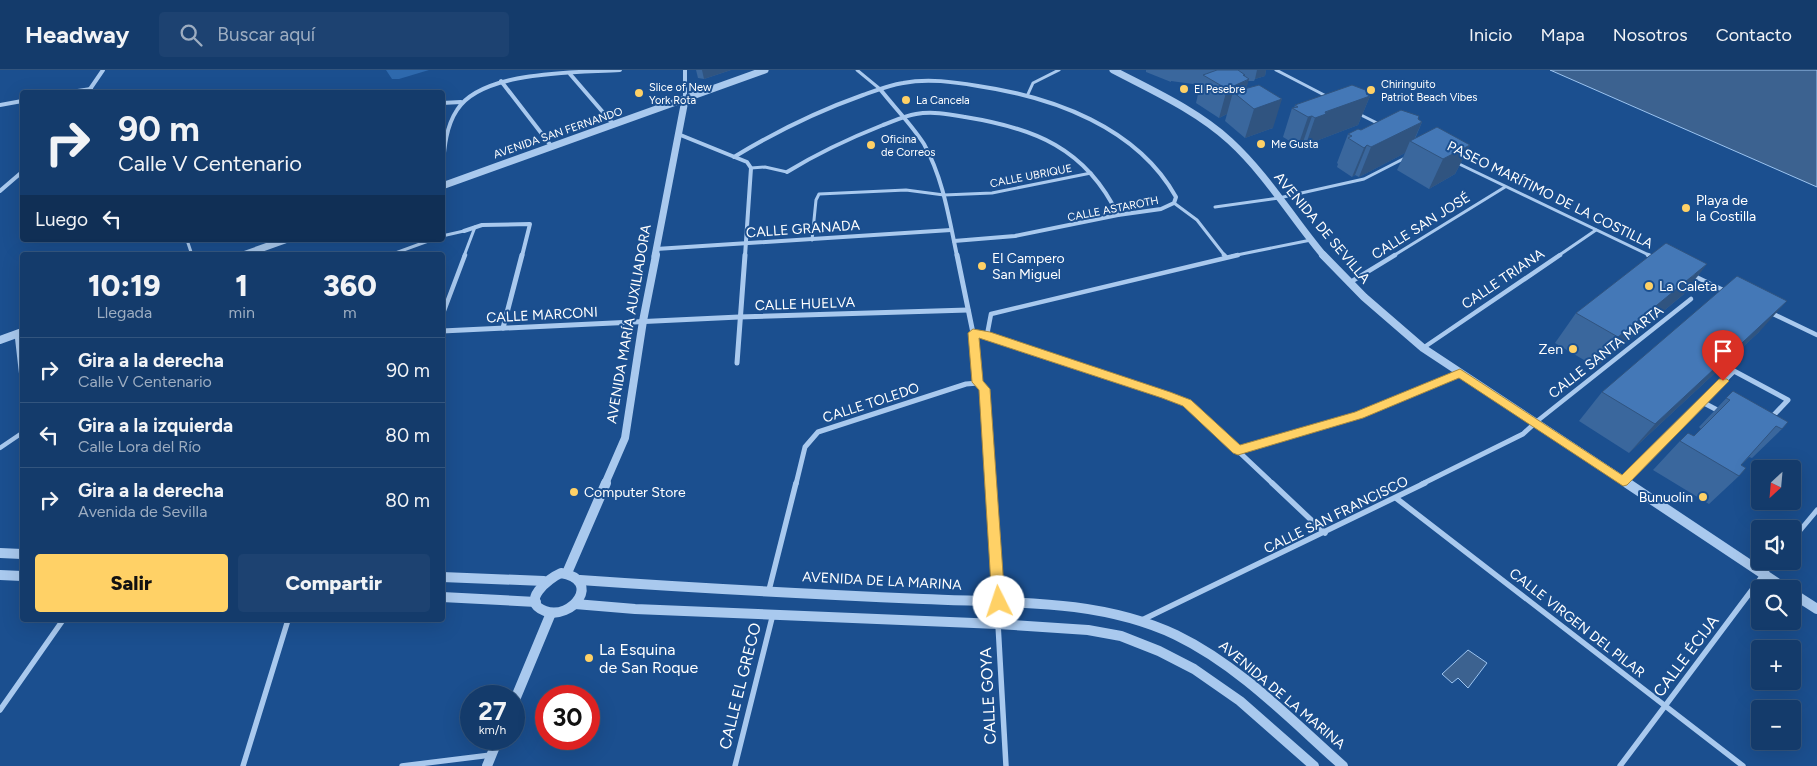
<!DOCTYPE html>
<html lang="es">
<meta charset="utf-8">
<style>
body{margin:0;font-family:Figtree,sans-serif;background:#1d4271;color:#f1f3f6;height:100vh;display:flex;flex-direction:column;font-size:19px;white-space:nowrap}
*{box-sizing:border-box;margin:0}
p{font-size:16px;color:#9dadc1}
.icon{flex:none;width:28px;height:28px;fill:none;stroke:currentColor;stroke-width:2;stroke-linecap:round;stroke-linejoin:round}
.map{position:relative;flex:1;overflow:hidden}
.sheet{position:absolute;left:20px;top:182px;width:425px;height:370px;display:flex;flex-direction:column;background:#143b6b;border-radius:5px;box-shadow:0 5px 20px #0002,0 0 0 1px #33557e}
.sheet>*{flex:none}
.top-card{position:absolute;left:20px;top:20px;width:425px;height:152px;border-radius:5px;box-shadow:0 5px 20px #0002,0 0 0 1px #33557e;background:#143b6b;color:#f1f3f6;overflow:hidden}
.needle{width:32px;rotate:206deg}
.fabs{position:absolute;left:1751px;top:390px;display:grid;gap:10px}
.fabs a{display:grid;place-items:center;width:50px;height:50px;border-radius:5px;background:#143b6b;box-shadow:0 5px 20px #0002,0 0 0 1px #33557e;font-size:25px}
.speed{position:absolute;left:460px;top:615px;display:flex;gap:10px;font-size:25px;font-weight:700;text-align:center}
.speed>*{display:grid;place-content:center;width:65px;height:65px;border-radius:50%;background:#143b6b;box-shadow:0 5px 20px #0002,0 0 0 1px #33557e;line-height:1}
.speed small{font-size:12px;font-weight:400}
.speed .limit{border:8px solid #d22;background:#fff;color:#111}
.pin{position:absolute;display:grid;place-items:center;width:42px;height:42px;color:#fff;margin:-51px -21px;border-radius:50% 50% 50% 0;rotate:-45deg;box-shadow:0 0 5px #0007}
.pin .icon{rotate:45deg}
.me{position:absolute;width:55px;margin:-28px;rotate:356deg;stroke-linejoin:round;filter:drop-shadow(0 0 4px #0008)}
.turn{display:flex;align-items:center;gap:18px;height:105px;padding:0 15px;font-size:22px}
.turn .icon{width:65px;height:65px;stroke-width:2.5}
.turn b{display:block;font-size:35px;line-height:42px}
.then{display:flex;align-items:center;height:48px;padding:0 15px;background:#0003;gap:10px;font-size:19px}
.eta{display:flex;justify-content:space-evenly;align-items:center;height:85px;text-align:center}
.eta b{font-size:30px;font-weight:800;line-height:35px}
.action{display:flex;gap:10px;margin-top:auto;padding:10px 15px}
.action a{flex:1;height:58px;border-radius:5px;background:#ffd166;color:#111;font-size:20px;font-weight:800;line-height:58px;text-align:center}
.action a+a{background:#1d4271;color:#f1f3f6}
ul{padding:0;list-style:none}
li{display:flex;align-items:center;gap:15px;height:65px;padding:0 15px;border-top:1px solid #33557e}
li div{flex:1}
li b{display:block;font-size:19px}
li em{font-style:normal}
header{display:flex;align-items:center;gap:30px;box-sizing:border-box;height:70px;padding:0 25px;background:#143b6b;border-bottom:1px solid #33557e}
header strong{font-size:24px}
nav{display:flex;gap:28px;margin-inline-start:auto;font-size:18px}
.search{width:350px;height:45px;background:#1d4271;display:flex;align-items:center;gap:12px;box-sizing:border-box;padding:0 18px;border-radius:5px;color:#9dadc1;font-size:19px}
.map>svg:first-child{display:block}
</style>
<header>
<strong>Headway</strong>
<div class="search"><svg class="icon" aria-label="search" viewBox="0 0 24 24"><circle cx="10" cy="10" r="6"/><path d="M15 15l6 6"/></svg>Buscar aquí</div>
<nav><a>Inicio</a><a>Mapa</a><a>Nosotros</a><a>Contacto</a></nav>
</header>
<div class="map">
<svg width="1817" height="696" viewBox="0 0 1817 696">
<rect width="100%" height="100%" fill="#1b4f8f"/>
<path fill="#2e69ad" d="M386 0H429L399 9H392Z"/>
<g fill="#3c6290" stroke="#9cc4f0">
<path d="M1550 0H1817V117Z"/>
<path d="M1468 580 1487 593 1468 618 1458 608 1452 613 1442 604Z"/>
</g>
<g fill="none" stroke-linecap="round" stroke-linejoin="round">
<g stroke="#a9c9ee" stroke-width="3">
<path d="M857 0 880 19"/>
<path d="M1276 0 1328 27"/>
<path d="M1028 24 1033 13 1059 0"/>
<path d="M1359 44 1381 55"/>
<path d="M1455 92 1651 186"/>
<path d="M751 98 765 97 787 102"/>
<path d="M1174 133 1197 150 1225 186"/>
<path d="M1215 137 1279 128 1364 109 1405 88"/>
<path d="M442 166 464 161"/>
<path d="M187 170 192 185"/>
<path d="M812 170 816 130 819 124 906 120 944 125 992 123 1091 103"/>
<path d="M390 185 431 170"/>
<path d="M464 186 475 157"/>
<path d="M1232 186 1311 170"/>
<path d="M1393 186 1505 117"/>
<path d="M1558 186 1596 160"/>
</g>
<g stroke="#a9c9ee" stroke-width="4.5">
<path d="M1224 185 1226 187"/>
<path d="M1648 185 1655 188"/>
<path d="M1692 205 1725 221"/>
<path d="M1349 213 1395 185"/>
<path d="M1771 243 1817 265"/>
<path d="M442 246 465 185"/>
<path d="M987 265 991 244 1238 185"/>
<path d="M1423 278 1560 185"/>
<path d="M1536 352 1691 229"/>
<path d="M0 378 22 363"/>
</g>
<g stroke="#a9c9ee" stroke-width="5">
<path d="M1792 470 1817 440"/>
<path d="M1764 504 1775 491"/>
</g>
<g stroke="#a9c9ee" stroke-width="4">
<path d="M685 0V30"/>
<path d="M570 4 614 55"/>
<path d="M501 11 552 77"/>
<path d="M880 19C894 37 912 55 924 74 943 108 949 148 957 186"/>
<path d="M71 22 91 19"/>
<path d="M88 22 103 0"/>
<path d="M442 33 461 32"/>
<path d="M0 35 22 31"/>
<path d="M678 64 747 92 751 98 745 186"/>
<path d="M734 87C775 62 818 41 863 25 877 20 890 15 903 13 928 8 954 12 978 16 1053 27 1137 57 1176 127L1174 133 1161 139 1118 145 1015 166 954 171"/>
<path d="M787 102C818 83 850 68 883 55 894 51 904 46 916 44 932 41 948 44 965 47 1034 58 1086 78 1118 145"/>
<path d="M442 103C444 82 445 58 457 40 482 0 577 3 620 0"/>
<path d="M0 121 22 102"/>
<path d="M464 161 482 155 530 154 522 186"/>
<path d="M656 179 951 160"/>
</g>
<g stroke="#a9c9ee" stroke-width="5">
<path d="M957 185 973 263 978 313 984 319 991 414"/>
<path d="M503 258 522 185"/>
<path d="M442 261 739 247 968 240"/>
<path d="M973 263 987 265 1187 333 1273 414"/>
<path d="M17 264 22 308"/>
<path d="M737 293 745 185"/>
<path d="M1702 332 1721 342"/>
<path d="M1238 380 1358 345 1460 303"/>
<path d="M1624 411 1734 301 1788 330 1771 348"/>
<path d="M796 414 805 377 818 362 966 314 978 313"/>
<path d="M1422 414 1523 364 1535 353"/>
</g>
<g stroke="#a9c9ee" stroke-width="5.5">
<path d="M991 413 999 532"/>
<path d="M1272 413 1325 463"/>
<path d="M1396 428 1743 696"/>
<path d="M769 520 796 413"/>
<path d="M1142 550 1425 413"/>
<path d="M998 554 1006 696"/>
<path d="M0 640 63 550"/>
<path d="M243 696 288 550"/>
<path d="M402 696 491 685"/>
<path d="M735 696 773 544"/>
<path d="M1620 696 1764 504"/>
</g>
<g stroke="#a9c9ee" stroke-width="7">
<path d="M1113 0C1153 21 1196 40 1230 71 1267 105 1292 148 1324 186"/>
<path d="M442 116 765 0"/>
<path d="M243 185 285 170"/>
<path d="M655 186 685 30"/>
</g>
<g stroke="#a9c9ee" stroke-width="8">
<path d="M1323 185 1364 227 1423 278 1629 414"/>
<path d="M0 270 22 262"/>
<path d="M605 414 625 368 643 251 656 185"/>
</g>
<g stroke="#a9c9ee" stroke-width="10">
<path d="M1627 413 1786 519"/>
<path d="M0 483 22 484"/>
<path d="M561 503C603 510 572 551 545 541 519 532 549 508 561 503Z"/>
<path d="M567 503 606 413"/>
<path d="M0 505 22 506"/>
<path d="M442 507 544 511"/>
<path d="M580 510C694 518 809 524 923 529 1007 533 1098 528 1176 565 1240 596 1291 650 1343 696"/>
<path d="M1792 523 1817 539"/>
<path d="M442 527 536 532"/>
<path d="M575 534 635 539 998 554 1088 560 1121 566 1159 581 1194 599 1240 631 1314 696"/>
<path d="M514 632 551 543"/>
<path d="M487 696 498 669"/>
</g>
</g>
<g fill="#3a679d">
<path d="M696 0H731L704 9 698 8Z"/>
<path d="M1146 0H1266L1265 6 1255 9 1254 11H1248L1246 19 1273 58 1245 68 1225 51 1227 44 1219 48 1196 33 1200 15 1171 11V12L1146 2Z"/>
<path d="M1368 21 1367 24 1370 26 1358 55 1316 71 1315 73 1305 77 1302 75 1298 76 1283 67 1292 38H1294L1295 35Z"/>
<path d="M1418 49 1422 52 1415 69 1470 75 1455 104 1429 119 1397 100 1405 83 1359 107 1355 105 1352 107 1337 97 1338 94 1337 93 1348 64 1361 60Z"/>
<path d="M1684 224 1596 297 1555 273 1576 243Z"/>
<path d="M1760 261 1629 383 1579 351 1602 322Z"/>
<path d="M1733 321 1782 359 1752 388 1749 387 1741 395 1739 406 1709 434 1653 400 1680 371 1694 366 1701 359 1699 357Z"/>
</g>
<g fill="#305480">
<path d="M702 0H731L704 9Z"/>
<path d="M1257 0H1266L1265 6 1255 9Z"/>
<path d="M1243 5H1245L1244 12 1249 9 1243 30 1233 22 1227 44 1219 48 1227 19Z"/>
<path d="M1368 21 1365 28 1370 26 1358 55 1316 71 1315 73 1305 77 1315 48Z"/>
<path d="M1282 29 1273 58 1245 68 1254 39Z"/>
<path d="M1312 46 1302 75 1298 76 1308 47Z"/>
<path d="M1422 52 1413 72 1410 71 1405 83 1359 107 1371 77Z"/>
<path d="M1367 75 1355 105 1352 107 1364 78Z"/>
<path d="M1470 75 1455 104 1429 119 1443 89Z"/>
<path d="M1707 194 1684 224 1596 297 1618 267Z"/>
<path d="M1787 231 1760 261 1629 383 1655 354Z"/>
</g>
<g fill="#4478b7" stroke="#305480">
<path d="M1217 0H1238L1245 5H1243L1249 9 1227 19 1203 5Z"/>
<path d="M1259 15 1282 29 1254 39 1233 22Z"/>
<path d="M1352 15 1368 21 1366 24 1370 26 1325 42 1326 44 1315 48 1312 46 1308 47 1292 38 1298 37 1295 35Z"/>
<path d="M1401 40 1419 46 1418 49 1422 52 1371 77 1367 75 1364 78 1348 68 1352 66 1348 64 1358 59 1361 60Z"/>
<path d="M1437 57 1470 75 1443 89 1410 71Z"/>
<path d="M1666 173 1707 194 1618 267 1576 243Z"/>
<path d="M1737 206 1787 231 1655 354 1602 322Z"/>
<path d="M1733 321 1788 352 1782 359 1776 356 1741 395 1746 398 1739 406 1680 371 1688 363 1694 366 1730 330 1726 328Z"/>
</g>
<path fill="#ffd166" stroke="#a68842" d="M973 259 990 262 1170 322 1191 330 1240 375 1355 342 1460 299 1622 405 1719 309H1727L1729 311 1627 415 1623 416 1459 308 1363 348 1238 385 1233 383 1183 336 1162 328 979 268 983 311 990 319 1005 532 1004 536 999 538 994 536 992 532 979 320 972 312 968 263Z"/>
<g fill="#ffd166" stroke="#1b4f8f" stroke-width="2">
<circle cx="1184" cy="19" r="5"/>
<circle cx="1371" cy="20" r="5"/>
<circle cx="639" cy="23" r="5"/>
<circle cx="906" cy="30" r="5"/>
<circle cx="1261" cy="74" r="5"/>
<circle cx="871" cy="75" r="5"/>
<circle cx="1686" cy="138" r="5"/>
<circle cx="982" cy="196" r="5"/>
<circle cx="1649" cy="216" r="5"/>
<circle cx="1573" cy="279" r="5"/>
<circle cx="574" cy="422" r="5"/>
<circle cx="1703" cy="427" r="5"/>
<circle cx="589" cy="588" r="5"/>
</g>
<g text-anchor="middle" dominant-baseline="central" stroke-width="4" stroke-linejoin="round" paint-order="stroke">
<g font-size="11" fill="#fff" stroke="#1b4f8f" text-anchor="start">
<text x="1381" y="14">Chiringuito<tspan x="1381" dy="13">Patriot Beach Vibes</tspan></text>
<text x="649" y="17">Slice of New<tspan x="649" dy="13">York Rota</tspan></text>
<text x="1194" y="19">El Pesebre</text>
<text x="916" y="30">La Cancela</text>
<text x="881" y="69">Oficina<tspan x="881" dy="13">de Correos</tspan></text>
<text x="1271" y="74">Me Gusta</text>
</g>
<g font-size="11" fill="#fff" stroke="#1b4f8f">
<text transform="translate(558 63) rotate(-19)">AVENIDA SAN FERNANDO</text>
<text transform="translate(1031 106) rotate(-11)">CALLE UBRIQUE</text>
<text transform="translate(1113 139) rotate(-11)">CALLE ASTAROTH</text>
</g>
<g font-size="14" fill="#fff" stroke="#1b4f8f">
<text transform="translate(1550 125) rotate(26)">PASEO MARÍTIMO DE LA COSTILLA</text>
<text transform="translate(1421 156) rotate(-32)">CALLE SAN JOSÉ</text>
<text transform="translate(1322 158) rotate(50)">AVENIDA DE SEVILLA</text>
<text transform="translate(803 159) rotate(-4)">CALLE GRANADA</text>
<text transform="translate(1503 209) rotate(-34)">CALLE TRIANA</text>
<text transform="translate(805 234) rotate(-2)">CALLE HUELVA</text>
<text transform="translate(542 245) rotate(-3)">CALLE MARCONI</text>
<text transform="translate(629 254) rotate(-80)">AVENIDA MARÍA AUXILIADORA</text>
<text transform="translate(1606 282) rotate(-38)">CALLE SANTA MARTA</text>
<text transform="translate(871 333) rotate(-18)">CALLE TOLEDO</text>
<text transform="translate(1336 445) rotate(-26)">CALLE SAN FRANCISCO</text>
<text transform="translate(882 511) rotate(3)">AVENIDA DE LA MARINA</text>
<text transform="translate(1577 553) rotate(38)">CALLE VIRGEN DEL PILAR</text>
<text transform="translate(1282 625) rotate(40)">AVENIDA DE LA MARINA</text>
</g>
<g font-size="14" fill="#fff" stroke="#1b4f8f" text-anchor="start">
<text x="1696" y="130">Playa de<tspan x="1696" dy="16">la Costilla</tspan></text>
<text x="992" y="188">El Campero<tspan x="992" dy="16">San Miguel</tspan></text>
<text x="1659" y="216">La Caleta</text>
<text x="1563" y="279" text-anchor="end">Zen</text>
<text x="584" y="422">Computer Store</text>
<text x="1693" y="427" text-anchor="end">Bunuolin</text>
</g>
<g font-size="16" fill="#fff" stroke="#1b4f8f" text-anchor="start">
<text x="599" y="579">La Esquina<tspan x="599" dy="18">de San Roque</tspan></text>
</g>
<g font-size="16" fill="#fff" stroke="#1b4f8f">
<text transform="translate(1686 586) rotate(-53)">CALLE ÉCIJA</text>
<text transform="translate(740 616) rotate(-76)">CALLE EL GRECO</text>
<text transform="translate(988 626) rotate(-93)">CALLE GOYA</text>
</g>
</g>
</svg>
<div class="fabs">
<a><svg class="needle" viewBox="-14 -14 28 28"><path d="M0-13l5 13h-10z" fill="#e53935"/><path d="M0 13l5-13h-10z" fill="#9dadc1"/></svg></a>
<a><svg class="icon" aria-label="sound" viewBox="0 0 24 24"><path d="M4 9h4l5-4v14l-5-4H4zM17 9q2 3 0 6"/></svg></a>
<a><svg class="icon" aria-label="search" viewBox="0 0 24 24"><circle cx="10" cy="10" r="6"/><path d="M15 15l6 6"/></svg></a>
<a>+</a>
<a>−</a>
</div>
<div class="speed"><div>27<small>km/h</small></div><div class="limit">30</div></div>
<div class="pin" style="left:1723px;top:311px;background:#d93025"><svg class="icon" aria-label="arrive" viewBox="0 0 24 24"><path d="M6 21V4h12l-3 4 3 4H6"/></svg></div>
<svg class="me" style="left:999px;top:532px" viewBox="-20 -20 40 40"><circle r="19" fill="#fff"/><path d="M0-13L10 11 0 6-10 11z" fill="#ffd166"/></svg>
<div class="top-card">
<div class="turn"><svg class="icon" aria-label="right" viewBox="0 0 24 24"><path d="M7 20v-9h11M14 6l5 5-5 5"/></svg><div><b>90 m</b>Calle V Centenario</div></div>
<div class="then">Luego<svg class="icon" aria-label="left" viewBox="0 0 24 24"><path d="M17 20v-9H6M10 6l-5 5 5 5"/></svg></div>
</div>
<section class="sheet">
<div class="eta">
<div><b>10:19</b><p>Llegada</p></div>
<div><b>1</b><p>min</p></div>
<div><b>360</b><p>m</p></div>
</div>
<ul>
<li><svg class="icon" aria-label="right" viewBox="0 0 24 24"><path d="M7 20v-9h11M14 6l5 5-5 5"/></svg><div><b>Gira a la derecha</b><p>Calle V Centenario</p></div><em>90 m</em></li>
<li><svg class="icon" aria-label="left" viewBox="0 0 24 24"><path d="M17 20v-9H6M10 6l-5 5 5 5"/></svg><div><b>Gira a la izquierda</b><p>Calle Lora del Río</p></div><em>80 m</em></li>
<li><svg class="icon" aria-label="right" viewBox="0 0 24 24"><path d="M7 20v-9h11M14 6l5 5-5 5"/></svg><div><b>Gira a la derecha</b><p>Avenida de Sevilla</p></div><em>80 m</em></li>
</ul>
<div class="action"><a>Salir</a><a>Compartir</a></div>
</section>
</div>
